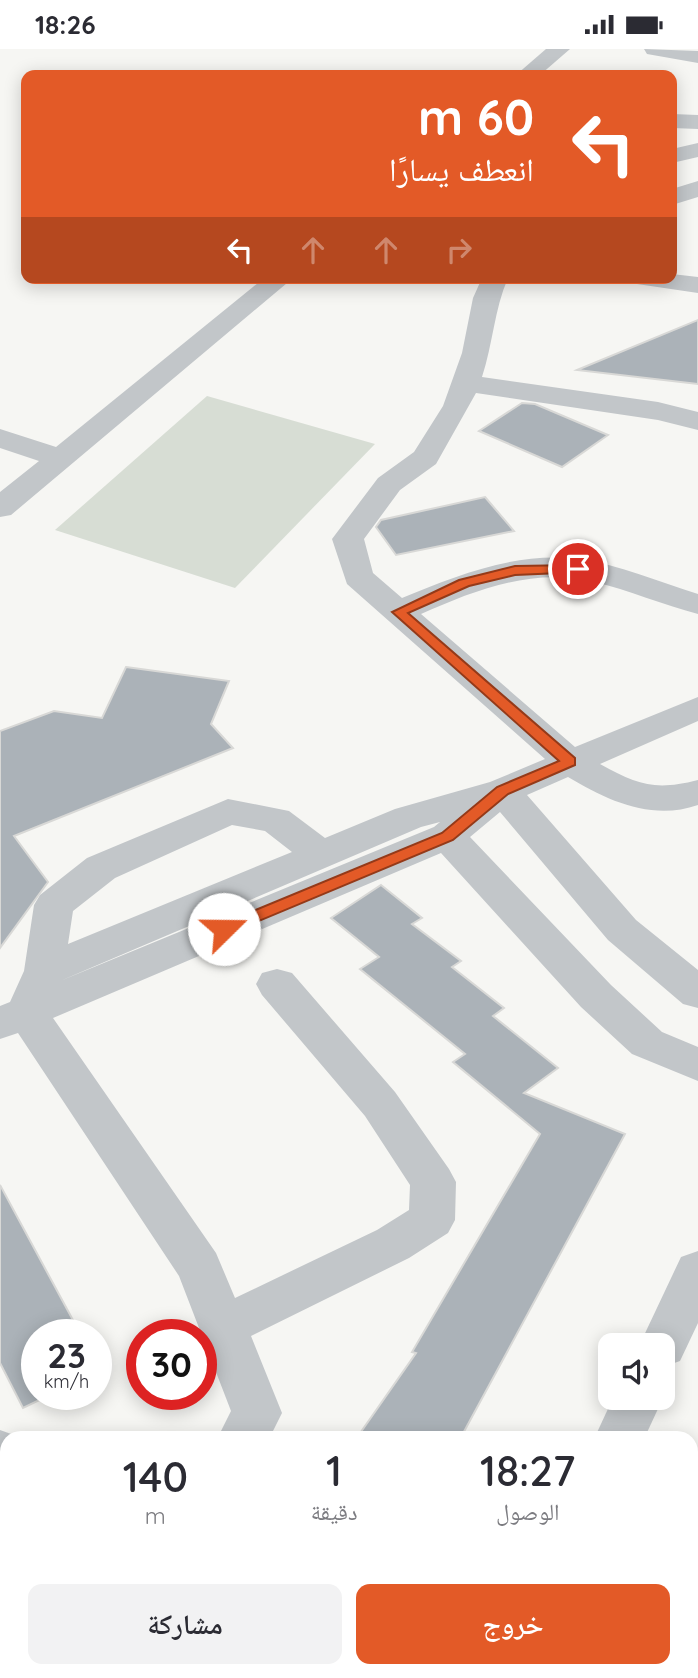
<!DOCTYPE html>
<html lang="ar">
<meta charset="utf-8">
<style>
body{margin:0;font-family:Quicksand,"Noto Naskh Arabic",sans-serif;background:#f2f2f3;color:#2b2b33;direction:rtl;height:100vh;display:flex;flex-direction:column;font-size:26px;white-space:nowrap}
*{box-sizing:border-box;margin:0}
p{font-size:23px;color:#7c7c81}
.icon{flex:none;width:38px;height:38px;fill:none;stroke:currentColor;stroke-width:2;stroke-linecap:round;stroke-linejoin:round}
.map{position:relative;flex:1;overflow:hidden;direction:ltr}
.sheet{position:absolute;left:0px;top:1382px;width:698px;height:247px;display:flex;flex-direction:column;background:#fff;border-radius:21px 21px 0 0;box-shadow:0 4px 18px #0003;direction:rtl}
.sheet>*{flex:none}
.hud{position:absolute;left:21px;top:21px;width:656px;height:214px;border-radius:14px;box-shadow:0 4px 18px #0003;direction:rtl;background:#e35a27;color:#fff;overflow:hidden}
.fabs{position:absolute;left:598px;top:1284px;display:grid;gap:14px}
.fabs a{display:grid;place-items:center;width:77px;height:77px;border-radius:14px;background:#fff;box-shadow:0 4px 18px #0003;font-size:35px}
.speed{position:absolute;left:21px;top:1270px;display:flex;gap:14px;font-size:35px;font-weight:700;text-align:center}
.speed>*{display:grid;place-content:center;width:91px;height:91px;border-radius:50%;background:#fff;box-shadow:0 4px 18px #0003;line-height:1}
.speed small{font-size:18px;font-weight:400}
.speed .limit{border:10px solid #d22;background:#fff;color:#111}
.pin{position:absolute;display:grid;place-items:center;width:60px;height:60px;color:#fff;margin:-30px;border:4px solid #fff;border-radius:50%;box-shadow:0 2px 7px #0007}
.me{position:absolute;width:77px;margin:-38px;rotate:68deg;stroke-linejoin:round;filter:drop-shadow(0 0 5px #0008)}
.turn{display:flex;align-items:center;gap:24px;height:147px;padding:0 28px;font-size:32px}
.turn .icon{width:91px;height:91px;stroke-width:2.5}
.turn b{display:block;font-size:49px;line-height:60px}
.lanes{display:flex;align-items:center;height:66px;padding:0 28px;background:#0003;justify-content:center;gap:35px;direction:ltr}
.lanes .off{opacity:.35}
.eta{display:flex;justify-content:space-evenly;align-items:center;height:119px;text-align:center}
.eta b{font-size:42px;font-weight:600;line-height:49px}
.action{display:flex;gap:14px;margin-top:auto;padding:14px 28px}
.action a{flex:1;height:80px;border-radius:14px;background:#e35a27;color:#fff;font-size:28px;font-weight:600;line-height:80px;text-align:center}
.action a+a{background:#f2f2f3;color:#2b2b33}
.status{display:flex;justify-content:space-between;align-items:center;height:49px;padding:0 35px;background:#fff;direction:ltr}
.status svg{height:19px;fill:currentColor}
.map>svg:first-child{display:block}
</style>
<div class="status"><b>18:26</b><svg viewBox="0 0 49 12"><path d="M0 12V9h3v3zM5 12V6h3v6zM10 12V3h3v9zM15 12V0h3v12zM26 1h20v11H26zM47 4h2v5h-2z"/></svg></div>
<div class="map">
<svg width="698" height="1629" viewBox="0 0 698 1629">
<rect width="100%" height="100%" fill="#f6f6f3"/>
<path fill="#d7ddd4" d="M207 347 375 395 235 539 55 481Z"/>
<g fill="#abb2b8" stroke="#d8d8d6" stroke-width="2">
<path d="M698 271V335L577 321Z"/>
<path d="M522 354 535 355 608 386 562 418 479 382Z"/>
<path d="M485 448 514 482 396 506 376 478 381 471Z"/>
<path d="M126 618 229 632 211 675 233 699 14 787 48 833 0 899V682L54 662 102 669Z"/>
<path d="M381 836 422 869 412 875 461 912 452 918 504 959 493 967 558 1019 524 1044 625 1085 460 1390H356L416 1304 412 1303 540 1085 453 1013 465 1005 360 920 379 908 331 869Z"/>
<path d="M0 1136 81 1286H37V1346H50L23 1359 0 1314Z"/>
</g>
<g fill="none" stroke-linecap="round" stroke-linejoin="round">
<g fill="#c2c6c9" fill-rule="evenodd">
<path d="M546 0H570L540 26H516Z"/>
<path d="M644 0 698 2V14L647 5Z"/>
<path d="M672 65 698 66V80L672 79Z"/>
<path d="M698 94V108L672 114V100Z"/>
<path d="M698 132V148L672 156V140Z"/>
<path d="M672 225 698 228V244L637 235 633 229H672Z"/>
<path d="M264 229H293L11 466 0 468V443L39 412 0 399V380L56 398Z"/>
<path d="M482 229H508C494 261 493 295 482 328L658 353 698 363V381L658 371 476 344 436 415 400 441 364 490 373 524 402 549C457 526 518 502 579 510 620 516 659 533 698 545V565C663 556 629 541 594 533 533 518 475 541 421 565L575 698 698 648V672L600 715C638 736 655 742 698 731V756C652 772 608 752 568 728L527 746 636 871 698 921V959L683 955 608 891 500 763 470 788 611 936 662 983 698 998V1032L632 1005 581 958 441 804 53 969 216 1204 235 1249 377 1181 409 1161 410 1136 365 1067 262 946 256 935 262 924 277 920 292 924 395 1043 449 1120 456 1133 455 1171 448 1184 409 1209 251 1287 282 1364 269 1390H217L231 1362 179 1227 18 984 0 990V957L10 953 24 922 34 856 40 846 87 809 228 750 289 762 325 789 395 760 490 733 545 710 347 535 332 490 378 429 414 403 443 357 462 304 473 249ZM440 773 434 778 60 932 421 778ZM232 776 265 782 292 803 68 895 73 862 115 829Z"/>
<path d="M698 1202V1274L680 1312 663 1318V1297H639L681 1208Z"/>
<path d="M613 1349H663L644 1390H594Z"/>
<path d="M0 1381 25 1390H7V1428L0 1427Z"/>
<path d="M698 1464V1526L691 1529V1467Z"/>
<path d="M79 1622H136L133 1629H76Z"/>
<path d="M481 1622H538L535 1629H478Z"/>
<path d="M612 1622H668L665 1629H609Z"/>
</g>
</g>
<path fill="#e35a27" stroke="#943a19" stroke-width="2" d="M578 516 583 517V523L515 526 469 537 408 564 575 709V716L508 745 453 791 230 884H219V876L442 784 497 738 559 712 392 563 459 531 515 517Z"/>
</svg>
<div class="fabs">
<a><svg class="icon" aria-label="sound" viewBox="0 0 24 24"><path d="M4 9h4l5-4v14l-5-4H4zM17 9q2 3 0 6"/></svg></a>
</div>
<div class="speed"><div>23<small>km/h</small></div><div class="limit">30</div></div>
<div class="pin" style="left:578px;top:520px;background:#d93025"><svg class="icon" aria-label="arrive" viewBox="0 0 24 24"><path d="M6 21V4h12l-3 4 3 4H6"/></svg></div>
<svg class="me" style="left:224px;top:880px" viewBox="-20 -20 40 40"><circle r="19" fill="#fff"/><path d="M0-13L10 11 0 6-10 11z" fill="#e35a27"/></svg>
<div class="hud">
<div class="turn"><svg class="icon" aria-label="left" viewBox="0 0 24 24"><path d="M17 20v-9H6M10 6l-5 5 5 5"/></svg><div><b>60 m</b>انعطف يسارًا</div></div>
<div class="lanes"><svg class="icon" aria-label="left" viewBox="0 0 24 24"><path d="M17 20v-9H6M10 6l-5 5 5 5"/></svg><svg class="icon off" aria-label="ahead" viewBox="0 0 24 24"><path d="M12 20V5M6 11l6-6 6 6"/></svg><svg class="icon off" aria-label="ahead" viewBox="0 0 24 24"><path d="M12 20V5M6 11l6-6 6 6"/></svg><svg class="icon off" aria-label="right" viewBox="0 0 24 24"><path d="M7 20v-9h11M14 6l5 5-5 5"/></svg></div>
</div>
<section class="sheet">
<div class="eta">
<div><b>18:27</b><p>الوصول</p></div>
<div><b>1</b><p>دقيقة</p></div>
<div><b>140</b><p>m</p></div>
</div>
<div class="action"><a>خروج</a><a>مشاركة</a></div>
</section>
</div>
